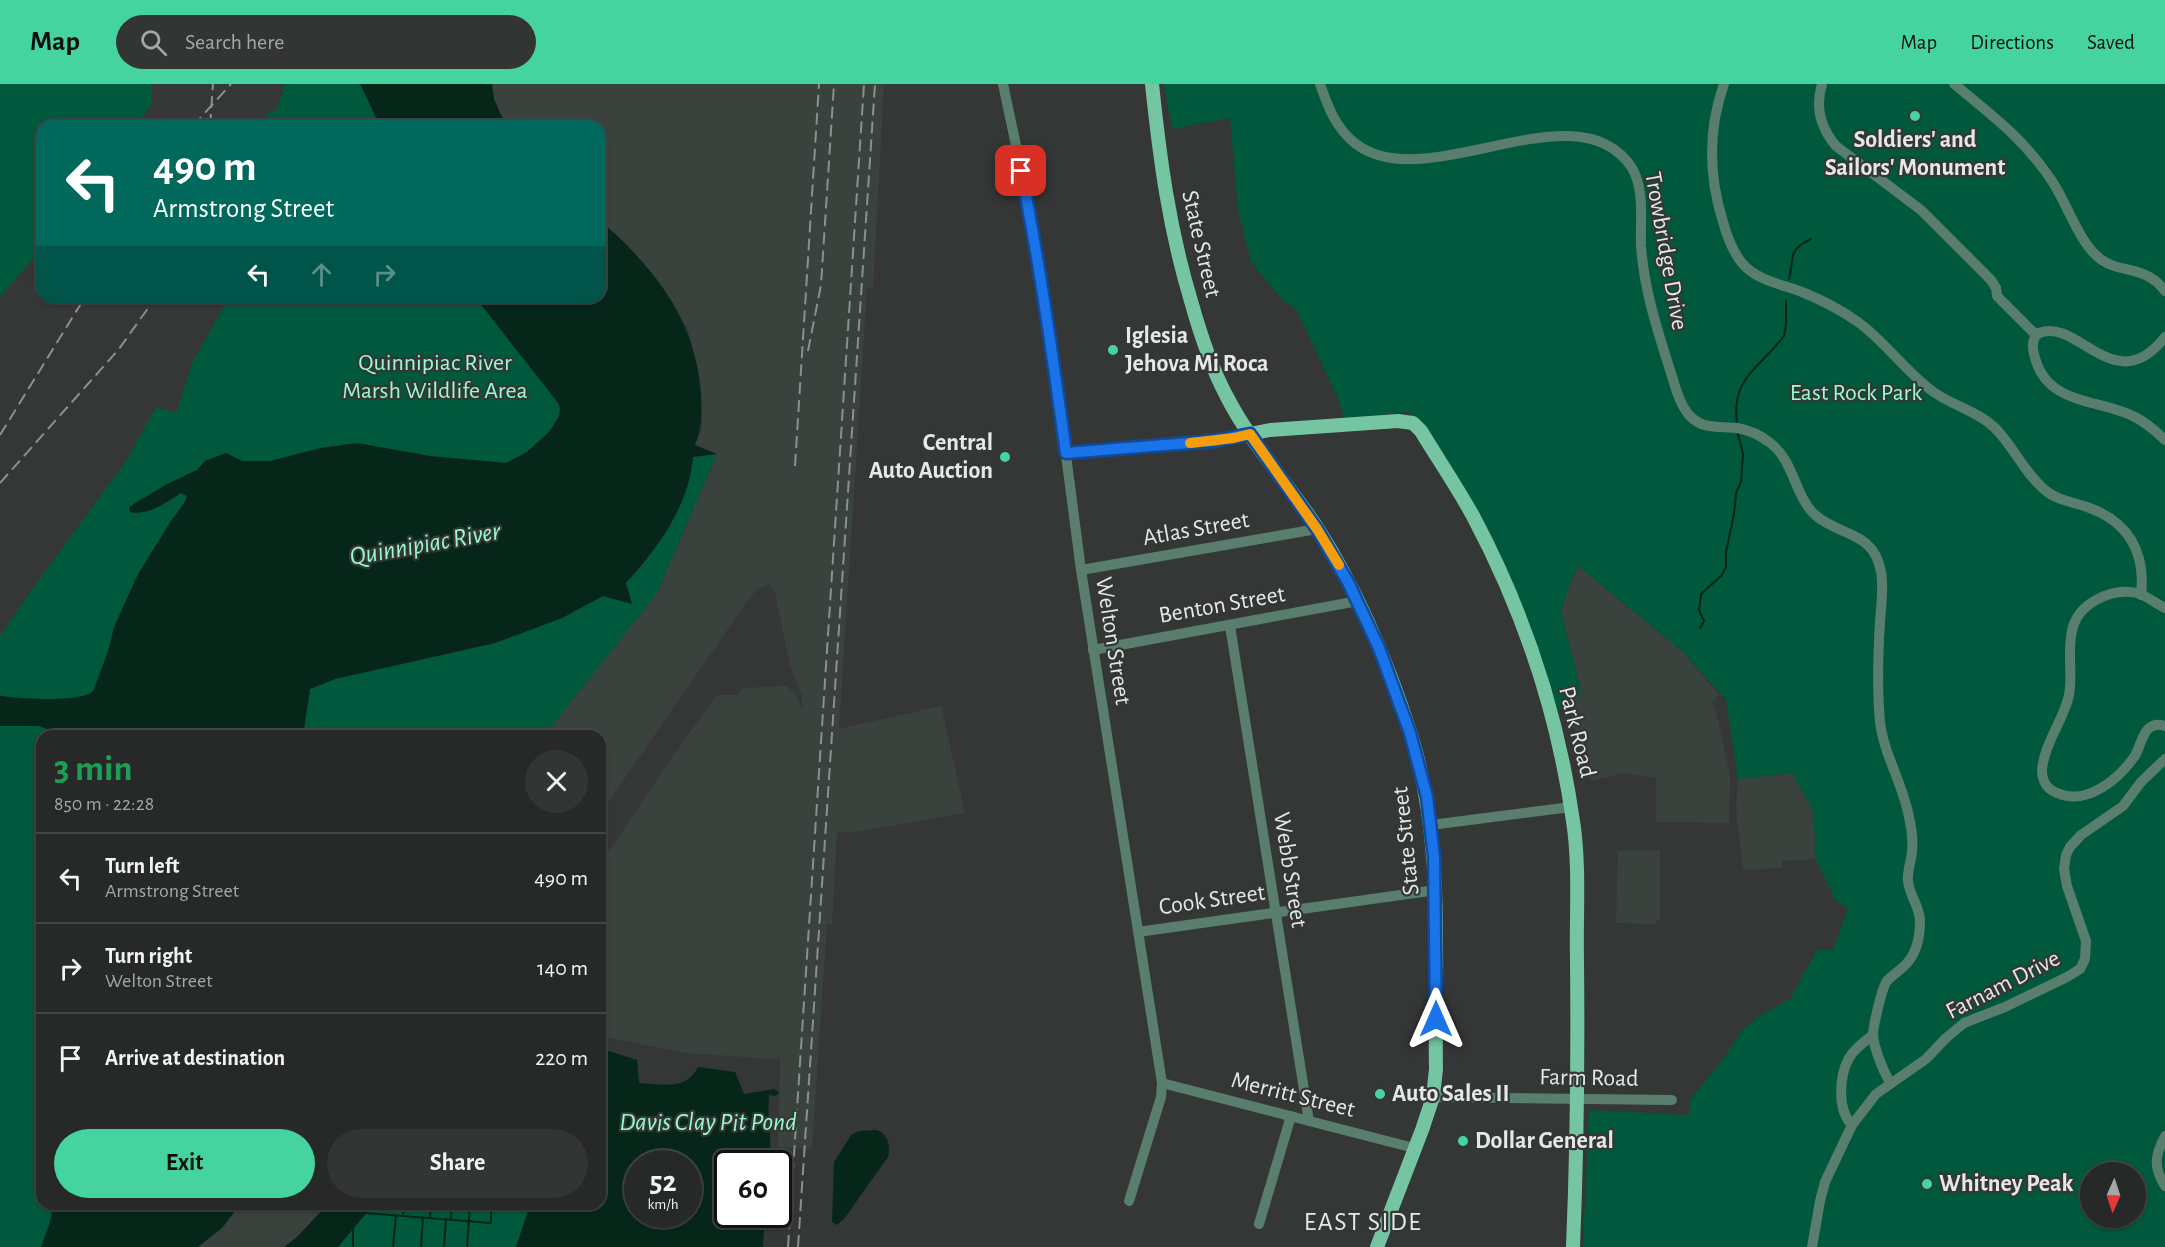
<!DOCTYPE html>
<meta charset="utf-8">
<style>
body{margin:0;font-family:"Alegreya Sans",sans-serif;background:#333534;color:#f1f3f6;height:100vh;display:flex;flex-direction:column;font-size:22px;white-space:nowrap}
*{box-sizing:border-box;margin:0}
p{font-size:20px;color:#a4a6a8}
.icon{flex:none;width:33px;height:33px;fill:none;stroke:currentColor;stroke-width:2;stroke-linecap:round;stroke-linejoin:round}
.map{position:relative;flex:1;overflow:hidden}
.sheet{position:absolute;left:36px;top:646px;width:570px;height:480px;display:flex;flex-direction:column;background:#272928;border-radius:18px;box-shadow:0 2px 4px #0004,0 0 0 2px #434545}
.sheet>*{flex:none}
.top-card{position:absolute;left:36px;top:36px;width:570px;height:183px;border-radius:18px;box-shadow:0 2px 4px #0004,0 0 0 2px #434545;background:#00695c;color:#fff;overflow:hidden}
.needle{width:39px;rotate:183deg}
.fabs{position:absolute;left:2080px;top:1078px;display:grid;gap:12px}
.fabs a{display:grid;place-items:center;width:66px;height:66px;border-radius:50%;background:#272928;box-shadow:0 2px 4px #0004,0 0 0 2px #434545;font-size:30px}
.speed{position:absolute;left:624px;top:1066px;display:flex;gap:12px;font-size:30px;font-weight:700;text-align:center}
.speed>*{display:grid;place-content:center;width:78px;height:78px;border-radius:50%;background:#272928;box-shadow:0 2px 4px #0004,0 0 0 2px #434545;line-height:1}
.speed small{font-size:15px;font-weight:400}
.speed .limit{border:3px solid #111;border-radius:9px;background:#fff;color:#111}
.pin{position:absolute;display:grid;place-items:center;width:51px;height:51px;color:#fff;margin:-26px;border-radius:12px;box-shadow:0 3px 9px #0006}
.me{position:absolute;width:66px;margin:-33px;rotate:0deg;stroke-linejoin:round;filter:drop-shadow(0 0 4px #0008)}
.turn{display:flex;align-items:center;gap:21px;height:126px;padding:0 18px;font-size:27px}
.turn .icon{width:78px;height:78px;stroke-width:2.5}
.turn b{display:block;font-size:42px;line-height:51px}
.lanes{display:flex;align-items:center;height:57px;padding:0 18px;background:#0003;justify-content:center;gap:30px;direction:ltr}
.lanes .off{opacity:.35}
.round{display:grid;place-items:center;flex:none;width:63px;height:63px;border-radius:32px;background:#333534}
.headline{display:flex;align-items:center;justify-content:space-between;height:102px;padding:0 18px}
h1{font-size:36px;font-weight:700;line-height:45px;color:#1e9e55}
.button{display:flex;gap:12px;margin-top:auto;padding:12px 18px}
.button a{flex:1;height:69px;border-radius:36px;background:#45d49f;color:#111;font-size:24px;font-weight:700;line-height:69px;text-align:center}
.button a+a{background:#333534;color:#f1f3f6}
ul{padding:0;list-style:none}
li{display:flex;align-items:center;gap:18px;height:90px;padding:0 18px;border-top:2px solid #434545}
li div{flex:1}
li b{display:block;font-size:22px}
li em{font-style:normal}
header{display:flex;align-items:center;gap:36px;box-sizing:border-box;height:84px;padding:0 30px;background:#45d49f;color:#111}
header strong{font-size:28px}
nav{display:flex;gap:33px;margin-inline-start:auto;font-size:21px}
.search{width:420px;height:54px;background:#333534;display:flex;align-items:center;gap:15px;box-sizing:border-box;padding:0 21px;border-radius:33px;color:#a4a6a8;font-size:22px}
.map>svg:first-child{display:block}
</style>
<header>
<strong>Map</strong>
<div class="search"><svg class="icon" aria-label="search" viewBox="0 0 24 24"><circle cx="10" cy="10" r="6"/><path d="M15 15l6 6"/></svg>Search here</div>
<nav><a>Map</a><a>Directions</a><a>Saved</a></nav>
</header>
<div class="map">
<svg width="2165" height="1163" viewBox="0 0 2165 1163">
<rect width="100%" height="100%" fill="#343736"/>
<g fill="#3a423d">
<path d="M492 0H884L873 204 867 205 839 645 941 622 965 729 862 747 837 749 832 840H827L812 1065 778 1063 780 972 775 975 685 969 600 952V776L612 763 675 669 717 611H739L742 604 787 602 796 611 802 625V612L790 582 775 509 770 500 758 504 748 516 600 730V652H544L557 634 702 346 700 294 687 243 627 161 600 138V42H506L494 15Z"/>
<path d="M1578 482 1683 568 1719 611 1712 619 1715 623 1730 691 1729 739 1656 738V694L1624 689 1590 697 1569 625 1581 607 1561 528 1570 499Z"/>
<path d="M1793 689 1813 726 1816 775 1782 777V784L1743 786 1736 725 1738 695Z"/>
<path d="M1660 766V834L1654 840 1616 839 1618 767Z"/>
<path d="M240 1121H327L296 1154 284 1163H198L222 1144Z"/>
</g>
<g fill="#00583d" fill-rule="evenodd">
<path d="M0 0H152V18L137 42H42V164L0 213Z"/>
<path d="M285 0H360L380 42H265V32L277 25Z"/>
<path d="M1164 0H2165V1163H1583L1589 1026 1689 1031V1017L1724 974 1742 946 1759 932 1790 915 1817 866H1833L1848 824 1836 817 1816 775 1813 726 1792 689 1738 695 1726 616 1683 568 1578 482 1570 499 1561 528 1581 607 1569 625 1552 627 1523 526 1436 360 1408 328 1344 335 1338 314 1296 225 1283 217 1251 178 1238 126 1230 34 1172 45ZM2091 1089H2136V1134H2091Z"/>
<path d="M229 213H475L553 312 560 326 553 343 537 360 519 373 506 379 430 372 357 359 321 364 270 377H242L226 369 205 377 197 386 167 400 129 423 133 429H137L163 421 181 409 187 412 185 417 171 437 138 490 114 543 109 564 92 609C75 619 21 615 0 612V552L23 518 126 377 156 323 176 329 192 279Z"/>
<path d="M717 370 657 509 544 652H303L310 605 335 595 495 559 562 534 603 512 632 519 626 499C658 465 689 421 693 373Z"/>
<path d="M0 642H39L67 652H42V1120L54 1121 49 1141 41 1163H0Z"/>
<path d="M373 1121H530L516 1163H338Z"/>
</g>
<g fill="#06261a" fill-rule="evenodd">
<path d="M360 0H492L494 15 506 42H380Z"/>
<path d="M600 138C614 147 626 160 637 172 675 213 697 255 701 311 702 329 702 344 695 361L717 370 693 373C689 422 658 464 626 499L632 520 603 512 562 534 495 559 335 595 310 605 303 652H67L39 642H0V612C19 614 82 620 94 606L109 564 114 543 138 490 171 437 185 418 187 412 181 409C166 418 149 432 130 428L129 423 167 400 197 386 205 377 226 369 242 377H270L321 364 357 359 430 372 506 379 527 368 549 348 559 333 560 326 559 320 475 213H600Z"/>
<path d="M600 964 637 976 639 999C662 1000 686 1007 698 983L735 988 744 1010 774 1005 780 1009 775 1012 769 1011C767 1035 772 1056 770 1080H728V1131H765L763 1163H516L530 1121 600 1120ZM638 1080H688V1131H638Z"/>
<path d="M876 1046C888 1049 891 1062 888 1073L844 1135 837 1141 832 1138 834 1078 852 1050 860 1047Z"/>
<path d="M54 1121V1120L240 1121 222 1144 198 1163H41L49 1141Z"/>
<path d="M327 1121H373L338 1163H284L296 1154Z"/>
</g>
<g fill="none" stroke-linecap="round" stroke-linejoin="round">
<g stroke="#06261a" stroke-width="2">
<path d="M1789 195C1795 174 1786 167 1811 155"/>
<path d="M1737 339C1731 293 1759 285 1784 252L1786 241V216"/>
<path d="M1700 544 1704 537 1699 526 1701 510 1722 491 1726 483V468L1734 430 1736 409 1741 398 1743 370 1738 350"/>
<path d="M365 1129 491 1139V1120"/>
<path d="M403 1132 404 1120"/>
<path d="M430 1133 431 1120"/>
<path d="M451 1135 452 1120"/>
<path d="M353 1145V1163"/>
<path d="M393 1163 396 1131"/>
<path d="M421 1163 423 1133"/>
<path d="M444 1163 446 1135"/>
<path d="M467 1163 470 1120"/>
</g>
<g stroke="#597e6d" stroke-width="10">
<path d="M1003 0 1033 142 1049 241 1081 486 1162 999 1161 1013 1129 1117"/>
<path d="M1320 0C1328 23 1336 45 1356 60 1427 114 1577 0 1632 84 1645 106 1640 137 1641 162 1644 205 1657 245 1670 286 1675 301 1679 320 1690 332 1703 346 1720 342 1737 344 1748 346 1760 351 1769 358 1794 376 1794 410 1814 430 1839 453 1874 446 1881 488 1884 504 1881 521 1880 538 1878 570 1877 605 1880 638 1884 671 1903 700 1909 733 1912 745 1913 757 1912 768 1911 778 1907 787 1908 797 1909 811 1920 823 1920 837 1920 854 1916 872 1903 883 1898 888 1892 891 1887 897 1882 903 1873 943 1873 951 1874 964 1883 987 1890 998"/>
<path d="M1724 0C1708 45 1709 93 1723 138 1727 152 1732 167 1742 179 1757 197 1782 200 1802 208 1822 216 1841 226 1858 238 1887 259 1906 289 1935 309 1954 322 1977 327 1994 343 2013 361 2024 389 2045 406 2056 416 2073 418 2087 423 2128 437 2146 468 2141 511"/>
<path d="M1822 0C1815 23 1820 43 1836 62L1921 126 1991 196 1996 204 1997 212 2036 251"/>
<path d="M1954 0C1992 31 2025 56 2052 97 2066 118 2079 157 2097 172 2117 191 2144 179 2165 207"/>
<path d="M2165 253C2115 317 2078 233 2039 249 2032 254 2032 262 2034 270 2045 322 2098 314 2135 333 2146 339 2156 347 2165 356"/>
<path d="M1066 369 1214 357 1250 350"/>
<path d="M1081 486 1317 445"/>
<path d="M2165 524C2155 519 2147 512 2137 509 2111 503 2077 520 2072 547 2067 568 2073 590 2069 611 2064 635 2047 655 2043 679 2040 692 2044 704 2057 709 2086 722 2118 696 2134 673 2140 665 2141 652 2148 645 2153 640 2159 640 2165 642"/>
<path d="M1230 542 1309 1037"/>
<path d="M1093 566 1358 517"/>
<path d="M1431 741 1571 723"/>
<path d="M1138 848 1436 806"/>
<path d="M1162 999 1414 1064"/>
<path d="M1433 1013 1672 1016"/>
<path d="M1852 1041C1837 1026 1839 992 1849 974 1855 964 1864 958 1873 951"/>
<path d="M2165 1052C2155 1071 2153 1083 2165 1102"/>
<path d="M1259 1140 1291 1032"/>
<path d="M1812 1163 1820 1117 1825 1098 1852 1041 1876 1010 1926 975 1946 954 1964 939 2005 923 2067 893 2080 885 2085 875 2086 857 2067 802 2064 785 2066 771 2070 763 2081 751 2123 722 2141 698 2165 675"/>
</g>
<g stroke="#75c5a2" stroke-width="14">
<path d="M1152 0C1160 76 1169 144 1191 217 1200 249 1210 281 1226 311 1250 359 1289 400 1318 445 1359 509 1388 579 1411 651 1445 760 1434 873 1436 985L1433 1013 1422 1046 1377 1163"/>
<path d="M1250 350 1270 346 1398 337 1413 339 1421 347C1438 375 1457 403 1473 432 1523 526 1558 631 1573 737 1580 782 1576 831 1577 877 1578 973 1577 1068 1573 1163"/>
</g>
<g stroke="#8d8f8e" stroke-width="2" stroke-dasharray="12 6" stroke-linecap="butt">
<path d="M193 42 231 0"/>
<path d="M210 42 213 0"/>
<path d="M808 267 821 201 834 0"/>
<path d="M0 351 85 213"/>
<path d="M795 382 819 0"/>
<path d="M0 399 119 265 156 213"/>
<path d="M788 1163 864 0"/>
<path d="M798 1163 875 0"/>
</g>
</g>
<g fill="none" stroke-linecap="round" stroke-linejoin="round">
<defs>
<path id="route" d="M1021 87C1040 181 1053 275 1066 369L1214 357 1250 350 1317 445 1348 498 1379 564 1410 649 1427 713 1434 773 1436 935"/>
</defs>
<use href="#route" stroke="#114b97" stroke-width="15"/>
<use href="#route" stroke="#1a73e8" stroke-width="10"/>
<path stroke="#f59e0b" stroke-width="10" d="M1190 359 1234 354 1250 350 1317 445 1339 481"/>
</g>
<g fill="#45d49f" stroke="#343736" stroke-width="2">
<circle cx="1915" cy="32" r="6"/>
<circle cx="1113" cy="266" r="6"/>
<circle cx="1005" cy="373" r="6"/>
<circle cx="1380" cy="1010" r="6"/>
<circle cx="1463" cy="1057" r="6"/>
<circle cx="1927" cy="1100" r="6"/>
</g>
<g text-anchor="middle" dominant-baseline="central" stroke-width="4.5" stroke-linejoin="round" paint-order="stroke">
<g font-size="24" font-weight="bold" fill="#e6e8e7" stroke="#343736" text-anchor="start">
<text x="1915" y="56" text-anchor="middle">Soldiers' and<tspan x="1915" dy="28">Sailors' Monument</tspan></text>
<text x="1125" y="252">Iglesia<tspan x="1125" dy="28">Jehova Mi Roca</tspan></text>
<text x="993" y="359" text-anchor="end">Central<tspan x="993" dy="28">Auto Auction</tspan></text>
<text x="1392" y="1010">Auto Sales II</text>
<text x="1475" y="1057">Dollar General</text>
<text x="1939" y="1100">Whitney Peak</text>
</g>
<g font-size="24" fill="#e6e8e7" stroke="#343736">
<text transform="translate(1201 160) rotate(77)">State Street</text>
<text transform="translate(1666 167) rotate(80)">Trowbridge Drive</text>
<text transform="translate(1196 445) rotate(-10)">Atlas Street</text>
<text transform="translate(1222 521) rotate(-10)">Benton Street</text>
<text transform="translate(1113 557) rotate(81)">Welton Street</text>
<text transform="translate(1577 648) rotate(76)">Park Road</text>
<text transform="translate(1406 757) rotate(-96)">State Street</text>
<text transform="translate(1290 786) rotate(81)">Webb Street</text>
<text transform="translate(1212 816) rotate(-8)">Cook Street</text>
<text transform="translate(2003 901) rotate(-27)">Farnam Drive</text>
<text transform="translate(1589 994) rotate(1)">Farm Road</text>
<text transform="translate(1293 1011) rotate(14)">Merritt Street</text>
</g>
<g font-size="24" fill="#97fbcf" stroke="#343736">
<text x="435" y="279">Quinnipiac River<tspan x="435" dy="28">Marsh Wildlife Area</tspan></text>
<text x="1856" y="309">East Rock Park</text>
</g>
<g font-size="26" font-style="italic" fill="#97facf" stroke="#343736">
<text transform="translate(425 460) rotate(-10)">Quinnipiac River</text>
<text x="708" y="1038">Davis Clay Pit Pond</text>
</g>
<g font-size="26" letter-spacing="1.5" fill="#e6e8e7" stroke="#343736">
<text x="1363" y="1138">EAST SIDE</text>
</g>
</g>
</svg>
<div class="fabs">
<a><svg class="needle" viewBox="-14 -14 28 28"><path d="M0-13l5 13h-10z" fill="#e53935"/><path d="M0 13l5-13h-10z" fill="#a4a6a8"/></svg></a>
</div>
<div class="speed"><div>52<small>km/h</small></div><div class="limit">60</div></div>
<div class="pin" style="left:1021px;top:87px;background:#d93025"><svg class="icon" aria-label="arrive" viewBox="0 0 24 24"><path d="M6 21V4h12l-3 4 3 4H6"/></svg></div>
<svg class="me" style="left:1436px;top:935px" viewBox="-20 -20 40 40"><path d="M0-17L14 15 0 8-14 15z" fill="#1a73e8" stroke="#fff" stroke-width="4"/></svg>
<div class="top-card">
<div class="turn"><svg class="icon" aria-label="left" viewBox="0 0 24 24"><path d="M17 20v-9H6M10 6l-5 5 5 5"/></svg><div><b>490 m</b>Armstrong Street</div></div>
<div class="lanes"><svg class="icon" aria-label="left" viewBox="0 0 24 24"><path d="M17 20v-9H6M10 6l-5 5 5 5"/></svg><svg class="icon off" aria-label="ahead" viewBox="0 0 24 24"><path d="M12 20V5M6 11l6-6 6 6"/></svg><svg class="icon off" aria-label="right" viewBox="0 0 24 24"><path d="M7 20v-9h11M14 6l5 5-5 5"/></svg></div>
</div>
<section class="sheet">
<div class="headline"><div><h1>3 min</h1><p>850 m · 22:28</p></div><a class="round"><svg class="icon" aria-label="close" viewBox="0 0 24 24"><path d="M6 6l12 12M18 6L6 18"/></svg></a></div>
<ul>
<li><svg class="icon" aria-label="left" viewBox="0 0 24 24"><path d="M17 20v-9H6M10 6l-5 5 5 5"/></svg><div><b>Turn left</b><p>Armstrong Street</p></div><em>490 m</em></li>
<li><svg class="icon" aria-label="right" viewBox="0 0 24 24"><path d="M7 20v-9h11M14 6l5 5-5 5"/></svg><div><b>Turn right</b><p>Welton Street</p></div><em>140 m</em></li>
<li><svg class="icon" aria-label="arrive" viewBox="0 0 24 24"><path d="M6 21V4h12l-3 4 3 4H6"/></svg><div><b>Arrive at destination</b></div><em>220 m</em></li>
</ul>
<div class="button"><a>Exit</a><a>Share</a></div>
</section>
</div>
